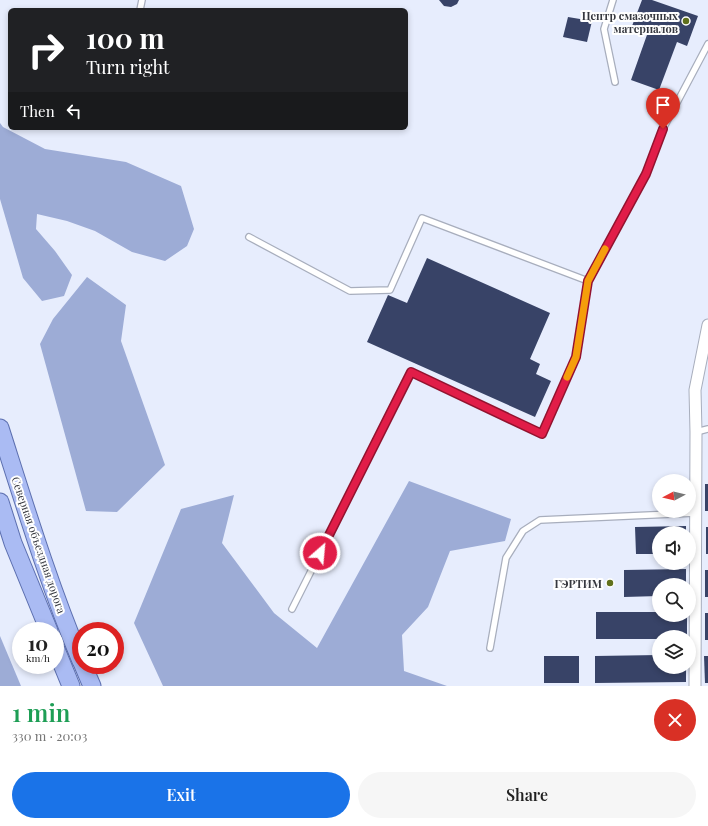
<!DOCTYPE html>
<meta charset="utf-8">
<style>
body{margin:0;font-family:"Playfair Display",serif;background:#f6f6f6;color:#222;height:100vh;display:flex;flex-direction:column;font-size:15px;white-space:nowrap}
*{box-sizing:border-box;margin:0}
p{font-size:13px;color:#767676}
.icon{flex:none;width:22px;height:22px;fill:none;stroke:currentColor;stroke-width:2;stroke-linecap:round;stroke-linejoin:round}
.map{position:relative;height:686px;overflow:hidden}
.details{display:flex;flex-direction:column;background:#fff;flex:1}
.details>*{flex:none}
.guide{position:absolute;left:8px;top:8px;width:400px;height:122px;border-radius:6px;box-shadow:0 2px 6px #0003;background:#202124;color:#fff;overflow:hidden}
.needle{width:26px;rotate:263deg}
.tools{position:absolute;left:652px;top:474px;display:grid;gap:8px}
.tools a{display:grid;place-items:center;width:44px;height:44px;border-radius:50%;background:#fff;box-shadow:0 2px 6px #0003;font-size:20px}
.speed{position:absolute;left:12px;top:622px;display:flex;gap:8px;font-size:20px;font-weight:700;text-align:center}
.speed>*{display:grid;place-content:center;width:52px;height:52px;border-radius:50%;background:#fff;box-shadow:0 2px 6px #0003;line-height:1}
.speed small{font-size:10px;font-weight:400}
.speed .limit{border:6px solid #d22;background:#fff;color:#111}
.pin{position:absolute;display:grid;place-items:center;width:34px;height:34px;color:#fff;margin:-41px -17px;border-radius:50% 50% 50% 0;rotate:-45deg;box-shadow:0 0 4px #0007}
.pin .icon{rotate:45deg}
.me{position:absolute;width:44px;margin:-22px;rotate:27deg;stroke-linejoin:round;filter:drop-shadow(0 0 3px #0008)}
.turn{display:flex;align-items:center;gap:14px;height:84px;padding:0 12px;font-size:18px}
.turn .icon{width:52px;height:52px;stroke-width:2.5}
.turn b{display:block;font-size:28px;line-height:34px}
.then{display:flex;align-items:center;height:38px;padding:0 12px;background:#0003;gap:8px;font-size:15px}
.round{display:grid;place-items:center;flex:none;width:42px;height:42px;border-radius:21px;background:#f6f6f6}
.headline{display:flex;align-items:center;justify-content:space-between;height:68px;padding:0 12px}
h1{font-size:24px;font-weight:600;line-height:30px;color:#1e9e55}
.action{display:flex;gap:8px;margin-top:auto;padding:8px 12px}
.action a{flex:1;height:46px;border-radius:24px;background:#1a73e8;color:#fff;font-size:16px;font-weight:600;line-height:46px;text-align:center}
.action a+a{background:#f6f6f6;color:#222}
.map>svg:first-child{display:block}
</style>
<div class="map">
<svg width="708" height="686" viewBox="0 0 708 686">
<rect width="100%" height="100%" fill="#e7edfd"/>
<g fill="#9dacd6">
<path d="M0 123 3 127 45 149 126 162 181 186 194 229 187 246 165 261 132 252 95 231 67 221 37 214 36 229 55 251 72 275 64 296 42 301 23 278 0 199Z"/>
<path d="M87 277 126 305 121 341 165 465 117 512 86 511 40 344 53 319Z"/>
<path d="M409 481 511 519 505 541 450 551 428 607 402 635 404 671 447 686H163L134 623 181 509 234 495 222 543 274 613 317 648Z"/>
<path d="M0 636 21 686H0Z"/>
</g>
<g fill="#384367">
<path d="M439 0H459L457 4 451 7 444 6Z"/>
<path d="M642 0H652L698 16 687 46 677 42 659 90 631 80 648 32 632 26Z"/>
<path d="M568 17 592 21 587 42 563 37Z"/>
<path d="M427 258 550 313 530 359 540 364 536 374 551 381 535 417 367 342 388 295 407 303Z"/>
<rect x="705" y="484" width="3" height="27"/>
<path d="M686 526V533H659V554H636L635 527Z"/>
<rect x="706" y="527" width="2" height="27"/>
<path d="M686 569V585H659V596L624 597V570Z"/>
<rect x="705" y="570" width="3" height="27"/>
<path d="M596 612H659V615H687V637H659V639H596Z"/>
<rect x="705" y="613" width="3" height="27"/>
<path d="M659 655V667H686V682L595 683V656Z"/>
<rect x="544" y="656" width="35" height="27"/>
<path d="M704 656H708V683H705Z"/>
</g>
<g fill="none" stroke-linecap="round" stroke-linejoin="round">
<defs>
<g id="lane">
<path d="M613 0 604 29 615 82"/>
<path d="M140 10 142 0"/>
<path d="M249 237 350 291 390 290 422 218 588 281"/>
<path d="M696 432 708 429"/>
<path d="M292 609 411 372 542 434 576 357 588 281 646 174 663 129 708 44"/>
<path d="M490 648 506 558 523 531 540 520 695 513"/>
</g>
<path id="street" d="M695 686 696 432 695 390 708 325"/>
<g id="primary">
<path d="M0 428C25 506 49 585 81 661"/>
<path d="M0 502 13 543 49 631"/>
<path d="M55 647 71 686"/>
<path d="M83 665 92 686"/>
</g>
</defs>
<use href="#lane" stroke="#a8aebd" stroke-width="8"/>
<use href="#street" stroke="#a8aebd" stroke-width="13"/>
<use href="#primary" stroke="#5c6faf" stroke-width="19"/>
<use href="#lane" stroke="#fff" stroke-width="5.5"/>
<use href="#street" stroke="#fff" stroke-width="11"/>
<use href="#primary" stroke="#aabbf3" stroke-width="17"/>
</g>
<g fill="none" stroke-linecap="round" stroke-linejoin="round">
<defs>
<path id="route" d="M320 553 411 372 542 434 576 357 588 281 646 174 663 129"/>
</defs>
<use href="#route" stroke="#92132f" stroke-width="10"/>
<use href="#route" stroke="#e11d48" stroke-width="7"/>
<path stroke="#f59e0b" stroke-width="7" d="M567 377 576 357 588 281 605 249"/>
</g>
<g fill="#60701c" stroke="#fff" stroke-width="1.5">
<circle cx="686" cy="21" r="4"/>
<circle cx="610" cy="583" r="4"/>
</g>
<g text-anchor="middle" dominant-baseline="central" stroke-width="4" stroke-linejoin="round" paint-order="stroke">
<g font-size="11" font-weight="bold" fill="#36383f" stroke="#fff" text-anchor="end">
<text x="678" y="15">Центр смазочных<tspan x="678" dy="13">материалов</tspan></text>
<text x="602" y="583">ГЭРТИМ</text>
</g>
<g font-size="11" fill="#36383f" stroke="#fff">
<text transform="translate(39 545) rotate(71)">Северная объездная дорога</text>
</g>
</g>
</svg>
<div class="tools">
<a><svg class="needle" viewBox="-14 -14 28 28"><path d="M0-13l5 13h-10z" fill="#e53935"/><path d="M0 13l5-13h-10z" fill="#767676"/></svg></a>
<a><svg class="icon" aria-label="sound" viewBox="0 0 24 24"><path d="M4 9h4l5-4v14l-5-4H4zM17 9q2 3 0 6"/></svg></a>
<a><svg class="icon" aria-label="search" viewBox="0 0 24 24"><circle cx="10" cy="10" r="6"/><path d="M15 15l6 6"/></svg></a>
<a><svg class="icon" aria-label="layers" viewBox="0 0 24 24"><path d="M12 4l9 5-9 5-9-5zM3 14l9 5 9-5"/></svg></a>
</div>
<div class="speed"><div>10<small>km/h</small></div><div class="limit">20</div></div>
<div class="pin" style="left:663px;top:129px;background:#d93025"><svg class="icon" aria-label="arrive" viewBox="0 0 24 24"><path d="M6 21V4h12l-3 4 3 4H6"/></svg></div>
<svg class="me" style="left:320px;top:553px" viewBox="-20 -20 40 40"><circle r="17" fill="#e11d48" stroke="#fff" stroke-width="3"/><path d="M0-11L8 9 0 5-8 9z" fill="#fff"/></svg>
<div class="guide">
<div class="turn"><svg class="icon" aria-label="right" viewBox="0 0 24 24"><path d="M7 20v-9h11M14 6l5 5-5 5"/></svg><div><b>100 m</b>Turn right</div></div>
<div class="then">Then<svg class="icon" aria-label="left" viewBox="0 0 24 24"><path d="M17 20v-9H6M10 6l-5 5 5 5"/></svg></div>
</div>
</div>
<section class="details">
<div class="headline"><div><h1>1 min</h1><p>330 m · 20:03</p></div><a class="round" style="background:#d93025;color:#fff"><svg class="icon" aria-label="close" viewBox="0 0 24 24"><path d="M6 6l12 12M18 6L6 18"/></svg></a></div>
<div class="action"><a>Exit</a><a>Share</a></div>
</section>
